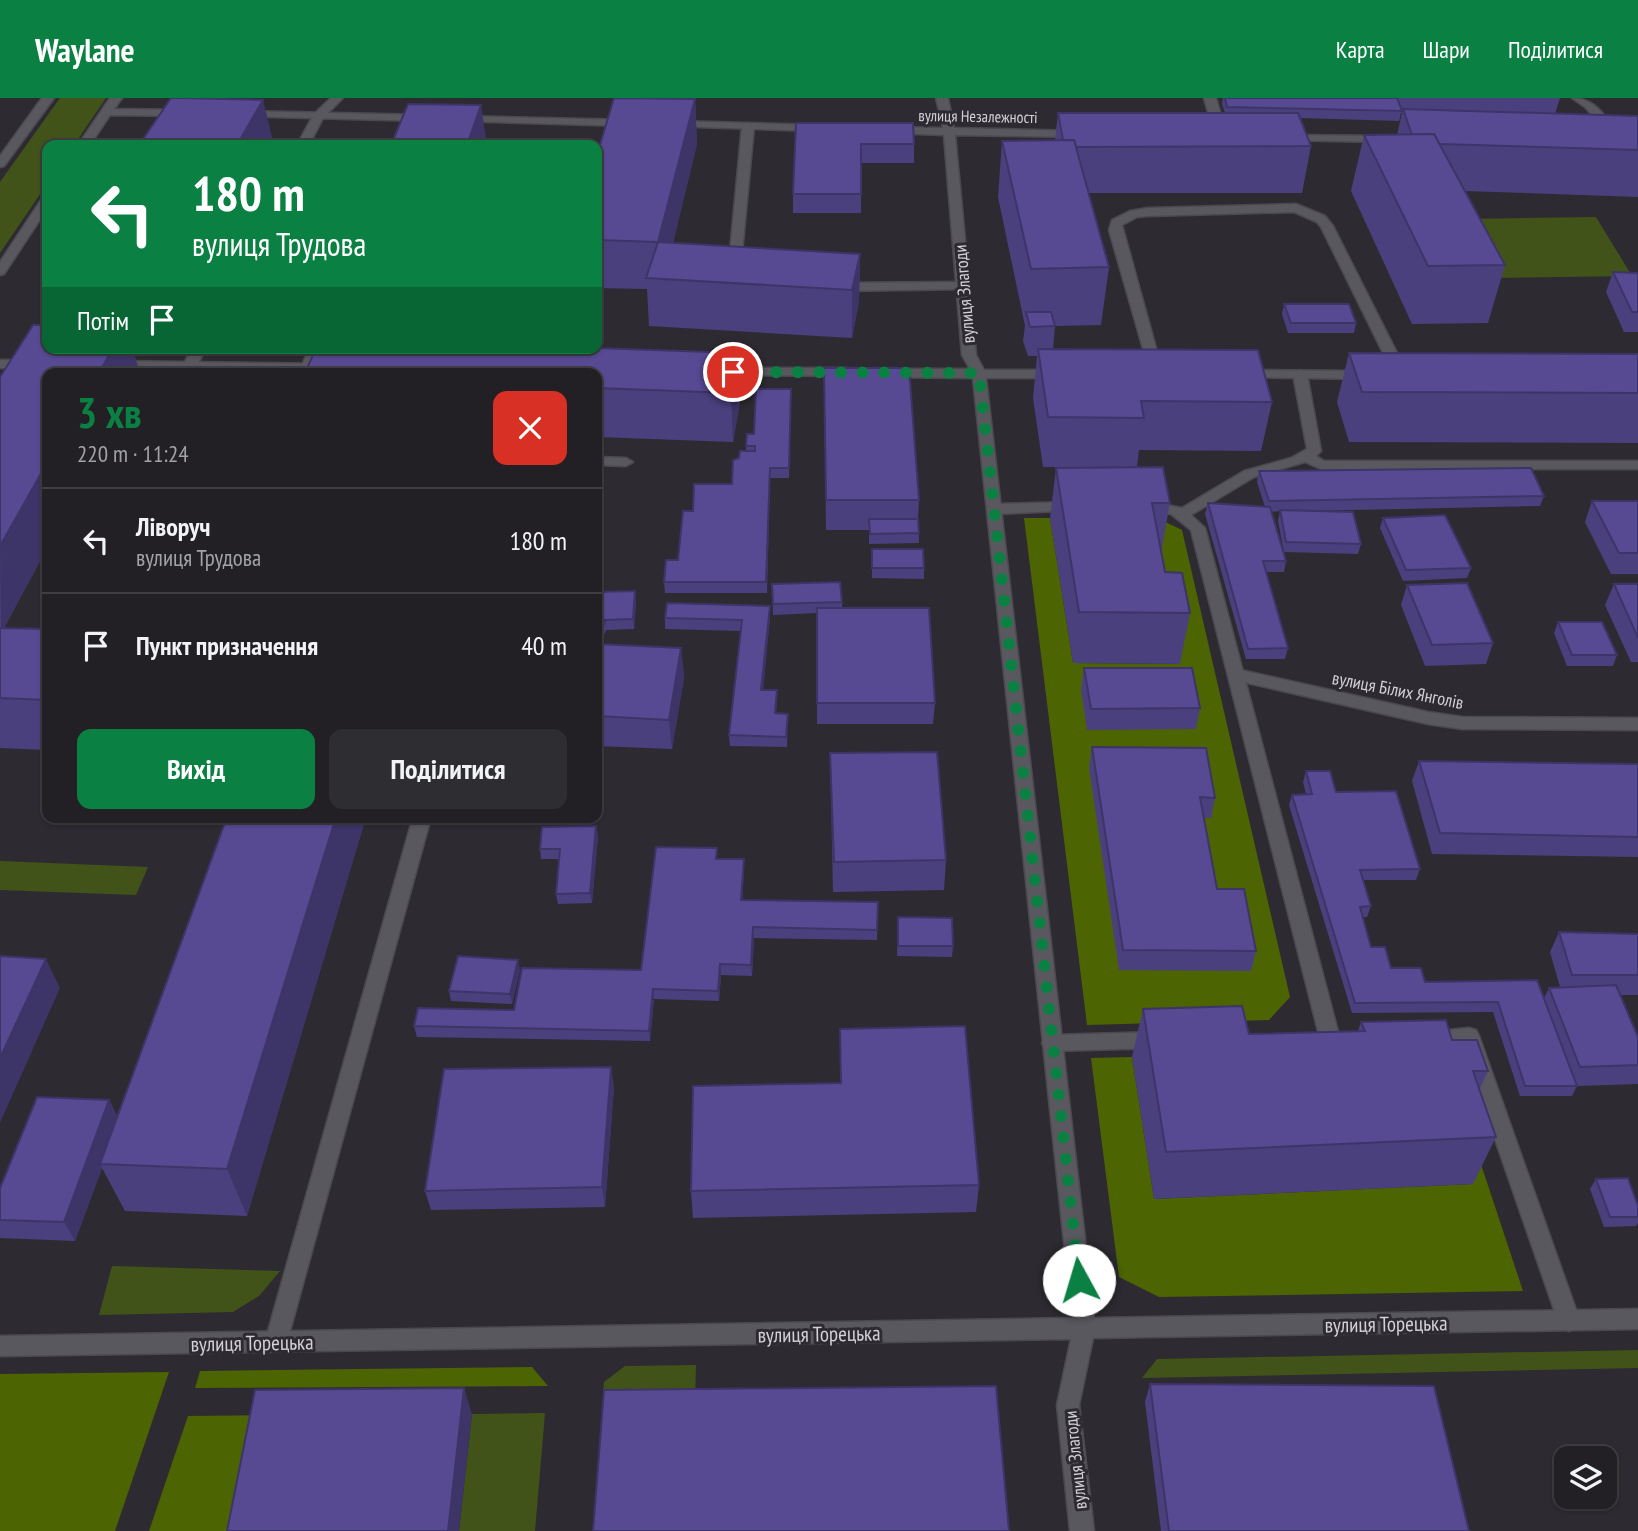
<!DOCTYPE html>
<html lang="uk">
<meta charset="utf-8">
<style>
body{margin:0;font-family:"PT Sans Narrow",sans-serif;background:#2e2d32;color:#f1f3f6;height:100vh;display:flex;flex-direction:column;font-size:26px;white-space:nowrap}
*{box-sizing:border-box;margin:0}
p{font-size:23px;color:#a2a3a7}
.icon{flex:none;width:38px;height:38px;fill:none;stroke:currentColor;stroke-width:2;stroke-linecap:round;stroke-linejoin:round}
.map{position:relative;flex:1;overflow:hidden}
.details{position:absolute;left:42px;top:270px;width:560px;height:455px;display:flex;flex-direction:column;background:#222025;border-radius:14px;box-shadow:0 2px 5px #0004,0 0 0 2px #3f3e42}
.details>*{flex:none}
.top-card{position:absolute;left:42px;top:42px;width:560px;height:214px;border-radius:14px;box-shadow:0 2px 5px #0004,0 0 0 2px #3f3e42;background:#0b8043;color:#fff;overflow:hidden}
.fabs{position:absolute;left:1554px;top:1348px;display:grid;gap:14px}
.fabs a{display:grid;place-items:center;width:63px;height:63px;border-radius:14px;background:#222025;box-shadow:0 2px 5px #0004,0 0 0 2px #3f3e42;font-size:35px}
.pin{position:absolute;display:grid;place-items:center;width:60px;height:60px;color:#fff;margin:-30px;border:4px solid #fff;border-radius:50%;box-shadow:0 2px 7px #0007}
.me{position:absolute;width:77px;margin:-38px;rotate:354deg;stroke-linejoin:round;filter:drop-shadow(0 0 5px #0008)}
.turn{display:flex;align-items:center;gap:24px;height:147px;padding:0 35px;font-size:32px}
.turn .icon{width:91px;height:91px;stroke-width:2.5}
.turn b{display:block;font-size:49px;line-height:60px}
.then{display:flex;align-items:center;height:66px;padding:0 35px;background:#0003;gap:14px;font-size:26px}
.round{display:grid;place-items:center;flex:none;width:74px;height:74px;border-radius:14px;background:#2e2d32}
.overview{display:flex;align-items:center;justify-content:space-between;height:119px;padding:0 35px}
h1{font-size:42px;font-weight:700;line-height:52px;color:#0b8043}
.action{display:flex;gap:14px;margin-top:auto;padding:14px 35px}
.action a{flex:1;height:80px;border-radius:14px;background:#0b8043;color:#fff;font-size:28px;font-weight:700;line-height:80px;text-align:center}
.action a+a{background:#2e2d32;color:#f1f3f6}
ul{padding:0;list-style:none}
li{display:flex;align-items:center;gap:21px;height:105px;padding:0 35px;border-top:2px solid #3f3e42}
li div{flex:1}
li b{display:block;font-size:26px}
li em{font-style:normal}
header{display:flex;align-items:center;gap:42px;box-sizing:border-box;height:98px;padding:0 35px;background:#0b8043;color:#fff}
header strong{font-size:33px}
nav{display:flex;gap:38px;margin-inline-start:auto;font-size:24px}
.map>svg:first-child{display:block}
</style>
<header>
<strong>Waylane</strong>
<nav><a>Карта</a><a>Шари</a><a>Поділитися</a></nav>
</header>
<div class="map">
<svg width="1638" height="1433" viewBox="0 0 1638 1433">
<rect width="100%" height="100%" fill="#2d2b31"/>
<g fill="#415318">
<path d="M60 0H106L74 47H47V86L0 155V84Z"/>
<path d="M1596 119 1632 178 1496 180 1466 121Z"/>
<path d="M0 763 148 769 136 797 0 792Z"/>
<path d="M112 1168 280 1173 259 1198 233 1214 99 1217Z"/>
<path d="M1638 1252V1270L1142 1280 1157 1261Z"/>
<path d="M696 1267 695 1302 603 1301 604 1284 625 1268Z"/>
<path d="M545 1315 535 1433H459L472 1316Z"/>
</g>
<g fill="#4c6401" fill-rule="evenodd">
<path d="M1155 419 1182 432 1290 899 1269 922 1087 927 1024 420H1050L1073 565 1180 566ZM1089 670 1211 720H1196L1212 811Z"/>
<path d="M1132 959 1154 1101 1472 1086 1466 1021 1523 1193 1159 1199 1119 1179 1091 960Z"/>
<path d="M532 1269 548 1288 195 1290 200 1273Z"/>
<path d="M169 1274 115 1433H0V1276Z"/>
<path d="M268 1317 246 1433H149L188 1318Z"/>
</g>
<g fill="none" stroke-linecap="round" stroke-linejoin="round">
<defs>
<g id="lane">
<path d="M331 0H343L323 20 309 47H297L314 16Z"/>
<path d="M1204 0H1216L1226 35 1224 37 1214 35Z"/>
<path d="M1572 0C1595 0 1604 18 1618 34V38H1610L1585 9Z"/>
<path d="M748 25 754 28 741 165 744 170 738 174 734 173 729 165 742 28Z"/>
<path d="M1296 106 1325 118 1333 128 1408 277 1406 280 1401 281 1394 277 1321 129 1317 124 1294 114 1148 118 1137 119 1122 127 1162 272 1155 276 1150 275 1109 132 1112 122 1130 113 1148 110Z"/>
<path d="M963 184 969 188 968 191 837 193 831 189 837 185Z"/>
<path d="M192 250H206L193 275H179Z"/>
<path d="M309 250H323L315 270 308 274 301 270Z"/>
<path d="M1300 272 1307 276 1321 353 1316 358 1324 363H1638V371H1321L1305 364 1254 379 1191 417 1205 430 1341 945 1338 951 1331 953 1324 951 1321 945 1191 432 1171 416 1145 413 1138 408 1145 403 1182 410 1244 373 1291 360 1307 351 1293 276Z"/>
<path d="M597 359 626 360 633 364 626 368 597 367Z"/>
<path d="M1075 404 1080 406 1082 409 1080 412 994 416 987 411 994 406Z"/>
<path d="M413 719H431L287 1244 284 1251 276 1254 268 1251 265 1244Z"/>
<path d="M1469 930 1476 932 1479 938 1580 1223 1577 1230 1569 1233 1561 1230 1558 1223 1462 946 1428 949 1421 947 1418 941 1421 935Z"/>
<path d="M1158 934 1165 936 1168 942 1165 948 1158 950 1052 953 1045 951 1042 945 1045 939 1052 937Z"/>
</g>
<g id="street">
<path d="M42 0H54L4 68 0 69V58Z"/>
<path d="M110 0H122L114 11 184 12 190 15 184 18 110 17 90 47H78Z"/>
<path d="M936 0H948L954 30 1080 33 1086 36 1080 39 955 37 976 257 984 272H1057L1064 276 1057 280H986L1094 1220 1638 1211V1231L1093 1240 1079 1307 1094 1433H1070L1057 1307 1071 1241 0 1258V1238L1072 1220 973 280 885 279 878 275 885 271H970L962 257 944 37 891 35 885 32 891 29 943 30Z"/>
<path d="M243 13 425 17 431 20 425 23 239 18V14Z"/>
<path d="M460 18 628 22 634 25 628 28 456 23V19Z"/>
<path d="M674 23 817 27 823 30 817 33 670 28 668 26Z"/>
<path d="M1286 37 1384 38 1390 41 1384 44 1282 42V38Z"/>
<path d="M47 98V111L4 176 0 177V164L43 99Z"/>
<path d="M0 262H31L38 266 31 270H0Z"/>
<path d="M115 263 329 266 336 270 329 274 110 270 108 267Z"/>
<path d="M717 270H847L854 274 847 278 712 277 710 274Z"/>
<path d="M1242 272 1365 273 1372 277 1365 281 1237 279 1235 276Z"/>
<path d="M1236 571 1428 614 1462 619 1638 620V632L1462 631 1428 626 1230 581 1228 577Z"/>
</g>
</defs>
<use href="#lane" stroke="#4a494e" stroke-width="3"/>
<use href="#street" stroke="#4a494e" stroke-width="3"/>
<use href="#lane" fill="#5a585f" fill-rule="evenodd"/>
<use href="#street" fill="#5a585f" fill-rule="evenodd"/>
</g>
<g fill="#4b407e">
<path d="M1223 0H1560L1555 16 1638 18V99L1465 93 1505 167 1488 225 1412 226 1351 93 1364 37H1397L1402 15H1401L1399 23 1301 20 1311 48 1302 95H1088L1109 169 1101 227 1055 228 1053 251 1272 304 1261 353 1139 352 1137 369 1170 405 1161 455 1165 474 1190 515 1180 566 1073 565 1050 420 1056 370 1123 369H1043L1033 300 1037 258H1028L1023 243 1025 228 998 99 1002 43 1055 42 1058 15H1225L1222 6Z"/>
<path d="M695 1 697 46 673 145 860 156 859 204 852 240 649 228 647 191 597 190V57Z"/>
<path d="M796 25 914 46V65H861V115H793V96Z"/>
<path d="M1613 174 1638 175V234H1624L1606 194Z"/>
<path d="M1284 206 1356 225 1354 235H1288L1282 216Z"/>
<path d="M132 250 140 275H47V450L4 530 47 531V652L0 650V279Z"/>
<path d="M738 255 740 304 733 344 597 339V275Z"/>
<path d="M1349 255 1638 256V345L1349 344 1337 304Z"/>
<path d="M824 270 919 402 918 421 919 435V445L869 446V432H826Z"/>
<path d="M791 291 789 380H770L767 495H665L664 484 678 462 693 413 732 386 739 360 746 353V348Z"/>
<path d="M1259 373 1544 398 1540 408 1306 413 1361 446 1358 456 1284 454 1278 423 1280 413 1271 414 1286 463 1284 474H1266L1288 550 1285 561H1246L1205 416 1208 405 1265 409 1257 384Z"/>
<path d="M1592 403 1638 404V476H1611L1585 424Z"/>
<path d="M1383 420 1471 470 1467 480 1403 483 1380 430Z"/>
<path d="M872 451 924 470V481L872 480Z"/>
<path d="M772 486 842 504V510L935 605 933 626H817V515L773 517Z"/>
<path d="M1614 486H1638V564H1631L1605 507Z"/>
<path d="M1407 487 1493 545 1486 566 1425 568 1401 507Z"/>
<path d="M597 494 636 504 634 531 606 532 605 536H597Z"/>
<path d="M770 508V519L763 592 777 603 776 615 788 616 787 649 730 648 729 637 741 533 665 531V520Z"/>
<path d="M1558 524 1617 557 1613 568H1567L1554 535Z"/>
<path d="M597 546 681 550 684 580 672 651 597 648Z"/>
<path d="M1084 570 1200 610 1196 631 1087 632 1081 591Z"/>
<path d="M1092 649 1215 700 1211 720H1204L1217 791 1256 853 1251 873 1119 872 1089 670Z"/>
<path d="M830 655 946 762 944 792 833 794Z"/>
<path d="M1419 663 1638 666V759L1432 756 1412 683Z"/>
<path d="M1306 673 1336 694 1420 771 1416 782H1363L1371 808 1367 819H1363L1371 849 1391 870 1425 884 1544 900 1549 890 1560 889 1550 854 1559 834 1638 836V897H1620L1638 939V986L1577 988 1572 998H1520L1493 914 1352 915 1289 707 1292 697 1306 696 1303 684Z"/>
<path d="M227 719H366L247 1118 125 1113 102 1070 75 1143 0 1140V1090L109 1002 117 1018Z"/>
<path d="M598 738 592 805 558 806 556 796 559 761H541L540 751Z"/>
<path d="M718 761H744L742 802 878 804 877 842 754 840 752 878 721 877 719 903 654 901 650 943 417 939 414 928 514 912 641 872Z"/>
<path d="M898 819 953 848 952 859 897 858Z"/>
<path d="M520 872 512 906 451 903 449 893Z"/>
<path d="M1143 911 1249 936 1358 933 1361 924 1452 942 1488 973 1479 992 1496 1039 1473 1086 1154 1101 1132 959Z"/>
<path d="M840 931 979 1087 976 1114 693 1120 691 1093 840 985Z"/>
<path d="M614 989 605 1109 431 1112 425 1093Z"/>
<path d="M1596 1081 1638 1108V1125L1636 1128 1604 1129 1590 1091Z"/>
<path d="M1150 1286 1469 1433H1161L1145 1304Z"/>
</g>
<g fill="#3d3467">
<path d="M695 1 697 46 664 181 658 144Z"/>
<path d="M263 2 274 47H237Z"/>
<path d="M481 7 487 47H467Z"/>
<path d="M860 156 859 204 852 240V192Z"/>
<path d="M113 250H132L140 275H99Z"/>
<path d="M738 255 740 304 733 344 731 295Z"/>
<path d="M47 365V450L1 535 0 448Z"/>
<path d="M635 493 636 504 634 531 633 521Z"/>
<path d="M770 508V519L762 603 761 592Z"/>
<path d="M681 550 684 580 672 651 669 622Z"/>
<path d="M336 719H366L247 1118 227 1071Z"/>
<path d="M596 728 598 738 592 805 590 795Z"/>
<path d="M744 761V772L742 812 741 802Z"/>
<path d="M753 829 754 840 752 878 751 867Z"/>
<path d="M46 861 60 890 0 1025V960Z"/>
<path d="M518 862 520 872 512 906 510 896Z"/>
<path d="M720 866 721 877 719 903 718 893Z"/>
<path d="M653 891 654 901 650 943 649 933Z"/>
<path d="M611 969 614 989 605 1109 602 1089Z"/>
<path d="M109 1002 119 1022 100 1066 102 1070 75 1143 64 1124Z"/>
<path d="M464 1290 472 1316 459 1433H448Z"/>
</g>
<g fill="#574a93" stroke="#3d3467" stroke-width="2">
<path d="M171 0H181L263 2 237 47H139Z"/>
<path d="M614 0 695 1 658 144 597 142V57Z"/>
<path d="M1225 0H1397L1402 13 1227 9Z"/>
<path d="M408 6 481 7 467 47H391Z"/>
<path d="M1403 11 1638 18V52L1439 46 1434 36 1412 37Z"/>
<path d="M1058 15H1298L1311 48 1076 49 1074 42H1063Z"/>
<path d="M796 25H913L914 46H861V96H793Z"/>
<path d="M1434 36 1505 167 1428 168 1364 37Z"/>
<path d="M1074 42 1109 169 1031 171 1002 43Z"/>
<path d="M658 144 860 156 852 192 646 180Z"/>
<path d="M1613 174 1638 175V214H1632Z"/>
<path d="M1284 206H1349L1356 225H1291Z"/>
<path d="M1026 214H1051L1055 228 1030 229Z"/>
<path d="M33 227H47V250H113L99 275H47V365L0 448V279Z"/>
<path d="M316 250H596L738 255 731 295 597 290V275H305Z"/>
<path d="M1038 251 1258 252 1272 304 1141 303 1144 320 1048 319Z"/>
<path d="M1349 255 1638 256V295L1362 294Z"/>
<path d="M824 270H909L919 402H826Z"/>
<path d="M756 291H791L789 370H770L766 484H664L666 462H678L683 413H693L694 386H732L733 362 739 360 740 353H755V348H746L747 336H754Z"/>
<path d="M1163 369 1170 405H1152L1165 474 1182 475 1190 515 1079 514 1056 370Z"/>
<path d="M1531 370 1544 398 1269 403 1259 373Z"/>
<path d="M1592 403H1637L1638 404V455H1619Z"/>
<path d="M1208 405 1270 409 1286 463H1263L1288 550 1248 551Z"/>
<path d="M1280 412 1353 414 1361 446 1286 444Z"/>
<path d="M1445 417 1471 470 1406 472 1383 420Z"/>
<path d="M869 421H918L919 435 870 436Z"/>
<path d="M872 451H923L924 470H872Z"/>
<path d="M840 484 842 504 773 506 772 486Z"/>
<path d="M1467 485 1493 545 1432 547 1407 487Z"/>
<path d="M1614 486H1638V540Z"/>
<path d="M635 493 633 521 605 522 604 526H597V494Z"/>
<path d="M667 505 770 508 761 592H777L775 615 788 616 786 639 729 637 742 522 665 520Z"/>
<path d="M817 510H929L935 605H817Z"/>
<path d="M1558 524H1602L1617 557H1572Z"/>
<path d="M0 530 47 531V602L0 600Z"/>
<path d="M597 546 681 550 669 622 597 618Z"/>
<path d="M1084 570H1192L1200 610 1091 611Z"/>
<path d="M1092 649 1206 650 1215 700 1200 699 1217 791H1244L1256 853 1123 852Z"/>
<path d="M937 654 946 762 834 764 830 655Z"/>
<path d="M1419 663 1638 666V739L1440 735Z"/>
<path d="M1306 673H1330L1336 694 1396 693 1420 771 1360 772 1371 808 1360 809 1371 849H1385L1391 870H1421L1425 884 1537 882 1577 988H1525L1498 904 1355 905 1292 697 1312 696Z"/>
<path d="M227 719H336L227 1071 100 1066Z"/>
<path d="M596 728 590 795 556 796 560 751H540L542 729Z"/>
<path d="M656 749 717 750 716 761H744L741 802 878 804 877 832 753 829 751 867 720 866 718 893 653 891 649 933 414 928 418 910 514 912 522 870 641 872Z"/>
<path d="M898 819 952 820 953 848H898Z"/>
<path d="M1559 834 1638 836V877H1572Z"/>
<path d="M0 858 46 861 0 960Z"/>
<path d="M458 858 518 862 510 896 449 893Z"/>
<path d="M1616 887 1638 939V967L1580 969 1549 890Z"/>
<path d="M1242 908 1249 936 1365 933 1361 924 1446 922 1452 942H1477L1488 973H1473L1496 1039 1166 1054 1143 911Z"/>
<path d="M965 928 979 1087 691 1093 693 988 841 985 840 931Z"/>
<path d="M611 969 602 1089 425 1093 444 971Z"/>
<path d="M37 999 109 1002 64 1124 0 1122V1090Z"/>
<path d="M1628 1080 1638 1108V1119H1610L1596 1081Z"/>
<path d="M1150 1286 1434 1288 1469 1433H1169Z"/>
<path d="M996 1288 1009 1433H593L604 1292Z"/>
<path d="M464 1290 448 1433H227L255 1292Z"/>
</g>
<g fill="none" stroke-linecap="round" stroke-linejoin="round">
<path stroke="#0b8043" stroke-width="12" stroke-dasharray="0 21.6" d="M733 274 979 275 1079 1182"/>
</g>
<g text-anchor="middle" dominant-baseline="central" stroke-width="6" stroke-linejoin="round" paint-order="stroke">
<g font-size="16" fill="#d3d1d6" stroke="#2d2b31">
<text transform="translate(978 18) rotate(1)">вулиця Незалежності</text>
</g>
<g font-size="18" fill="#d3d1d6" stroke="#2d2b31">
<text transform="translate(964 196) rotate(-95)">вулиця Злагоди</text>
<text transform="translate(1398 592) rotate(11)">вулиця Білих Янголів</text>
<text transform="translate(1075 1362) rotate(-96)">вулиця Злагоди</text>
</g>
<g font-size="21" fill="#d3d1d6" stroke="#2d2b31">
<text transform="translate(1386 1226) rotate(-1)">вулиця Торецька</text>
<text transform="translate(819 1236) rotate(-1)">вулиця Торецька</text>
<text transform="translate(252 1245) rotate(-1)">вулиця Торецька</text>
</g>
</g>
</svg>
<div class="fabs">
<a><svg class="icon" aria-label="layers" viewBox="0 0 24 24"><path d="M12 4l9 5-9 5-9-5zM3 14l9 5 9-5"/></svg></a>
</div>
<div class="pin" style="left:733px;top:274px;background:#d93025"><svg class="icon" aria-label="arrive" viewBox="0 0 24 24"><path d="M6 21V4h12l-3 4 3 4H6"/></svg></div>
<svg class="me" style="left:1079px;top:1182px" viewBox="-20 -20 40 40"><circle r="19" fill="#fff"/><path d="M0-13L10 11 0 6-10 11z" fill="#0b8043"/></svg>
<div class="top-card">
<div class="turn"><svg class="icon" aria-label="left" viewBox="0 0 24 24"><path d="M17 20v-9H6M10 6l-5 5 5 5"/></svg><div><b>180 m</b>вулиця Трудова</div></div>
<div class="then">Потім<svg class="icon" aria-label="arrive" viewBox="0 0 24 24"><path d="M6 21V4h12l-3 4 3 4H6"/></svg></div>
</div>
<section class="details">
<div class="overview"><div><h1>3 хв</h1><p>220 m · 11:24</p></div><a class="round" style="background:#d93025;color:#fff"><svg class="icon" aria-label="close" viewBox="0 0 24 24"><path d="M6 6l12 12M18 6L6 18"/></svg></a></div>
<ul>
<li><svg class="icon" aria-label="left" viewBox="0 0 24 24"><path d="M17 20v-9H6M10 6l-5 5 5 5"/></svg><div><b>Ліворуч</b><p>вулиця Трудова</p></div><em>180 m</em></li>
<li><svg class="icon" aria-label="arrive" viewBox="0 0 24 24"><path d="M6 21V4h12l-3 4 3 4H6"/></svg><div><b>Пункт призначення</b></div><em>40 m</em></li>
</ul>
<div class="action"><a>Вихід</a><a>Поділитися</a></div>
</section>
</div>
